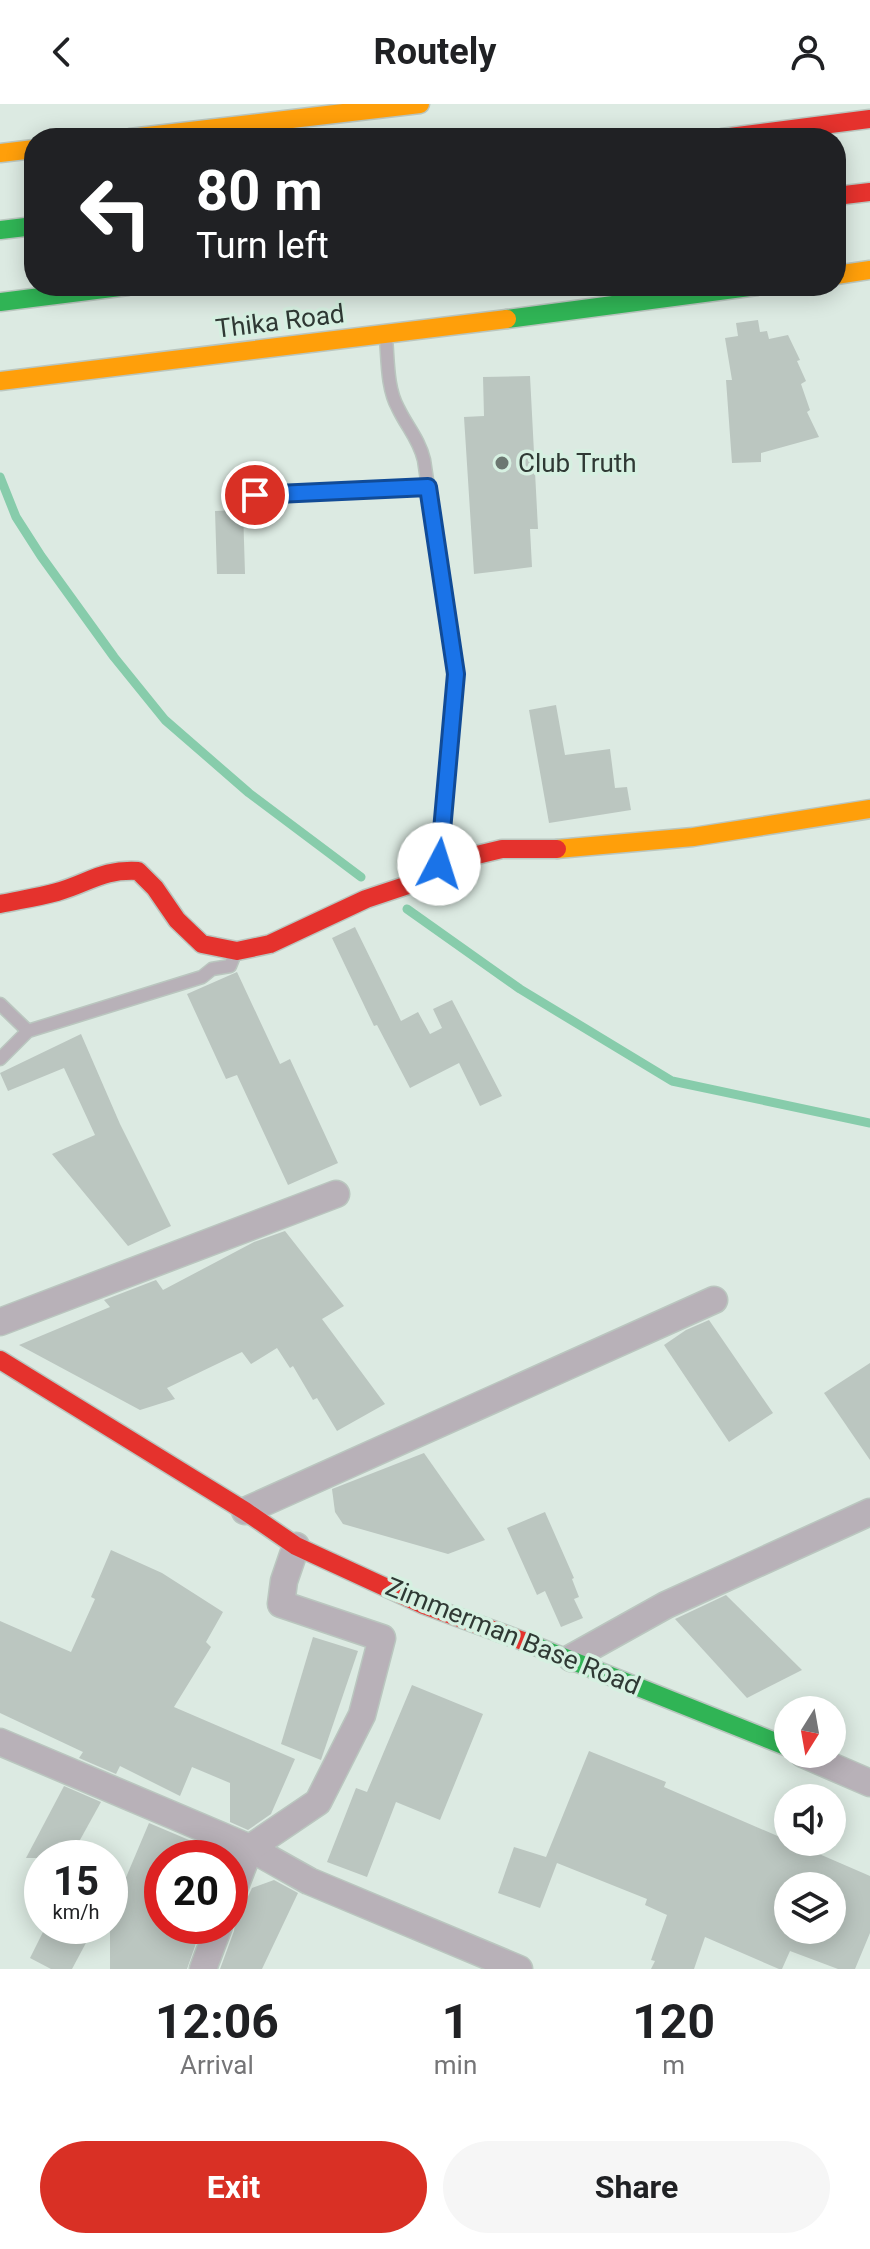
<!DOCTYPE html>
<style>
body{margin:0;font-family:Roboto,sans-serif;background:#f6f6f6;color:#202124;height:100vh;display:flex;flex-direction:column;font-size:30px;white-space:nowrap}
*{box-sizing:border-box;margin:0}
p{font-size:26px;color:#757577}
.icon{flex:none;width:44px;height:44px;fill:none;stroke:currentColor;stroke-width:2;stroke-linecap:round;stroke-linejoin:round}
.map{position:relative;height:1865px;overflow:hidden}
.sheet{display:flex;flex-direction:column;background:#fff;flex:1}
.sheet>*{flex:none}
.banner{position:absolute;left:24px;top:24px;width:822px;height:168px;border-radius:32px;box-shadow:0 4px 20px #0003;background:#202124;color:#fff;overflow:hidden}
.needle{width:52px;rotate:191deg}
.controls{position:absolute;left:774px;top:1592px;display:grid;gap:16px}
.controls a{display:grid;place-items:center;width:72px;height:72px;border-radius:50%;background:#fff;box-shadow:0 4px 20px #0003;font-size:40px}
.speed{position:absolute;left:24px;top:1736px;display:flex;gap:16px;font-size:40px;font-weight:700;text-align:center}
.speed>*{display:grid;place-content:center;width:104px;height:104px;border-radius:50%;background:#fff;box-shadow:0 4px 20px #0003;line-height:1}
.speed small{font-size:20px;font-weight:400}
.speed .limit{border:12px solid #d22;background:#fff;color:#111}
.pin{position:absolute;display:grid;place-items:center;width:68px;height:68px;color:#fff;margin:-34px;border:4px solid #fff;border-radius:50%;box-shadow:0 2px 8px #0007}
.me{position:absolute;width:88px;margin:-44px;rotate:5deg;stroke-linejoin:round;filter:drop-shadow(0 0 6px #0008)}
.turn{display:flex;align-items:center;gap:28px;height:168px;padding:0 40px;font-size:36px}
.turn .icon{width:104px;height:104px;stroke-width:2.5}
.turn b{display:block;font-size:56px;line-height:68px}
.eta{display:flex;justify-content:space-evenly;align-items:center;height:136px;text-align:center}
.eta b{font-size:48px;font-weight:700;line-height:56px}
.primary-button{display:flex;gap:16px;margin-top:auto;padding:16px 40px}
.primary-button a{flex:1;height:92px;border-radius:48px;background:#d93025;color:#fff;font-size:32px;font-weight:700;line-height:92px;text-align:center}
.primary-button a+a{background:#f6f6f6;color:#202124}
header{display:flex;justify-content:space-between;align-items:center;height:104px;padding:0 40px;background:#fff;font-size:36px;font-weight:700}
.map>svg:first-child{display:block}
</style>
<header><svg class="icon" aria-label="back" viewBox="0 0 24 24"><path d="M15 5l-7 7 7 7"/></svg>Routely<svg class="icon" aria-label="person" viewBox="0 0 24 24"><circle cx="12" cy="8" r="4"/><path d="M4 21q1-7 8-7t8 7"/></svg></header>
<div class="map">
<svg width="870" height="1865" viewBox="0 0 870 1865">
<rect width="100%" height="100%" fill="#dceae2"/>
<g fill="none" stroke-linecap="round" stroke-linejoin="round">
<g stroke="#87ccab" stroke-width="9">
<path d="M0 373 16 413 41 452 114 553 165 616 249 689 361 773"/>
<path d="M407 805 520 885 672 977 870 1019"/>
</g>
</g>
<g fill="#bbc6c0" fill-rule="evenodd">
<path d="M758 216 760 228 767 227 769 235 788 231 800 256 797 257 806 277 801 280 810 306 807 308 819 333 761 349V358L732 359 726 276H732L725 234 738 232 736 219Z"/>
<path d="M530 272 538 425H530L532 463 474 470 464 313 484 312 483 273Z"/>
<path d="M243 406 245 470H217L215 407Z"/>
<path d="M556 601 565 651 610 645 615 684 627 683 631 706 549 719 529 606Z"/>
<path d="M355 823 401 917 418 908 430 930 442 924 433 905 452 896 502 992 480 1002 459 959 410 984 377 921 374 922 332 834Z"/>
<path d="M237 868 280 960 290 955 338 1059 288 1081 237 971 226 975 187 890Z"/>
<path d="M81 930 120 1020 171 1122 128 1142 52 1050 95 1031 64 964 8 987 0 969Z"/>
<path d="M285 1127 344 1202 322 1215 385 1300 337 1327 317 1294 313 1296 293 1262 290 1264 277 1244 251 1260 242 1248 167 1284 175 1295 140 1306 19 1241 110 1203 104 1196 156 1176 163 1186 254 1138Z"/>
<path d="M709 1216 773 1309 729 1338 664 1241 686 1226Z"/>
<path d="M870 1259V1356L824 1289Z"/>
<path d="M424 1349 485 1436 448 1450 343 1420 335 1408 332 1385Z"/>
<path d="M545 1408 574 1474 572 1475 579 1493 574 1495 583 1514 561 1523 545 1487 537 1491 507 1424Z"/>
<path d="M111 1446 162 1469 223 1508 206 1538 211 1543 174 1603 295 1655 271 1710 248 1726 230 1718V1679L192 1663 180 1692 120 1662 116 1670 79 1654 83 1648 0 1609V1517L71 1548 95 1495 91 1493Z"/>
<path d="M726 1491 802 1566 747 1594 675 1515Z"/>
<path d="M313 1533 358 1547 321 1656 281 1640Z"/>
<path d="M412 1581 483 1610 440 1716 396 1698 367 1773 327 1758 356 1684 367 1688Z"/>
<path d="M589 1647 666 1678 664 1683 870 1772V1829L855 1865H838L790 1847 782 1865H779L705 1833 694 1865H651L655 1857 651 1856 667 1811 645 1801 647 1795 557 1759 540 1804 498 1789 514 1743 546 1753ZM788 1782H832V1826H788Z"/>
<path d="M64 1682 101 1698 70 1754H26Z"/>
<path d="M149 1719 229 1753 162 1754V1822H202L187 1865H110V1795L116 1797Z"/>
<path d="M274 1776 298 1789 262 1865H220L234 1827 235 1819 230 1811 241 1807 252 1784Z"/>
<path d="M46 1822H95L72 1865H51L30 1854Z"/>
</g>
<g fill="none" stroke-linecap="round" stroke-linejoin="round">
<defs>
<g id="lane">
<path d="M386 234C388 257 387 284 398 304 407 323 419 335 424 356L456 570 439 756"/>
<path d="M255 391 428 383"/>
<path d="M0 900 28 927"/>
<path d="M0 955 28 927 202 873 212 865 230 862 234 852"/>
</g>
<g id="street">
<path d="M0 1218 336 1090"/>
<path d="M245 1407 714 1196"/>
<path d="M571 1554 666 1501 870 1408"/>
<path d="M0 1638 250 1744 309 1777 519 1865"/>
<path d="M803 1650 870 1679"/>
<path d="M230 1795 250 1744 318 1698 362 1611 382 1534 281 1500 284 1477 296 1442"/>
<path d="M203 1865 219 1822"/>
</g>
<g id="fast">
<path d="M0 126 34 122"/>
<path d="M0 198 128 182"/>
<path d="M507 215 757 182"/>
<path d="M523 1537 788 1643"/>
</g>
<g id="slow">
<path d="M130 34 420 0"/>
<path d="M0 49 34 45"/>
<path d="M836 171 870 166"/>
<path d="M0 277 507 215"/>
<path d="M557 745 693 733 870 705"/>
</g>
<g id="jam">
<path d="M722 34 870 15"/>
<path d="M836 92 870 88"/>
<path d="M0 800C19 796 39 793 57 788 89 779 102 765 138 767L155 784 177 816 202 840 237 847 270 840 366 795 408 781 439 760 502 745H557"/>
<path d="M0 1256 245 1407 296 1442 424 1501 523 1537"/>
</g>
</defs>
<use href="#lane" stroke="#bac6bf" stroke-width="15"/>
<use href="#street" stroke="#bac6bf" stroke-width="29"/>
<use href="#fast" stroke="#bac6bf" stroke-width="21"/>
<use href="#slow" stroke="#bac6bf" stroke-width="21"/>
<use href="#jam" stroke="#bac6bf" stroke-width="21"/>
<use href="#lane" stroke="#b8b1b8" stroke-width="12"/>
<use href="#street" stroke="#b8b1b8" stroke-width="26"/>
<use href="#fast" stroke="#30b455" stroke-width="18"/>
<use href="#slow" stroke="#ff9f0a" stroke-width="18"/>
<use href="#jam" stroke="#e5322d" stroke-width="18"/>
</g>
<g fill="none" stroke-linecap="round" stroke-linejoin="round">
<defs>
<path id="route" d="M255 391 428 383 456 570 439 760"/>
</defs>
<use href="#route" stroke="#114b97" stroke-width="20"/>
<use href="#route" stroke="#1a73e8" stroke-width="14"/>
</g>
<circle fill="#6c7771" stroke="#d6f0e1" stroke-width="3" cx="502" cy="359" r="8"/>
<g text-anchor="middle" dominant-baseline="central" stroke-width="7" stroke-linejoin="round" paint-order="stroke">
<g font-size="26" fill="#2f3934" stroke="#d6f0e1">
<text transform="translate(280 217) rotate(-7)">Thika Road</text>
<text transform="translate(513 1532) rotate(22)">Zimmerman Base Road</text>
</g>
<g font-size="26" fill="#2f3934" stroke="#d6f0e1" text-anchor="start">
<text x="518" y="359">Club Truth</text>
</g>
</g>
</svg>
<div class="controls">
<a><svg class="needle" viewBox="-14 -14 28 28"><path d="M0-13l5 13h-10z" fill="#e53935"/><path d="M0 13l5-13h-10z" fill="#757577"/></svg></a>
<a><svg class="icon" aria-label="sound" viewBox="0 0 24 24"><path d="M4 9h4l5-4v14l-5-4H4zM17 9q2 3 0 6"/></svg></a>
<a><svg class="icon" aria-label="layers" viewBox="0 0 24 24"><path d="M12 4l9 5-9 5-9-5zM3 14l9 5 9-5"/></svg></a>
</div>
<div class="speed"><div>15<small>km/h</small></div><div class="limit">20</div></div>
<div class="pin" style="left:255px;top:391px;background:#d93025"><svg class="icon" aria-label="arrive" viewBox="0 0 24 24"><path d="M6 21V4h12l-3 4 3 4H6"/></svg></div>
<svg class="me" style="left:439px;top:760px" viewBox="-20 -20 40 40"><circle r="19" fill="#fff"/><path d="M0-13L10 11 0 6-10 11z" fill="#1a73e8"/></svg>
<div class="banner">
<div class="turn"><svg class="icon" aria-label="left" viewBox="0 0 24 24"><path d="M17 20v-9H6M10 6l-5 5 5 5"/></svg><div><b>80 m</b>Turn left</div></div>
</div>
</div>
<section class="sheet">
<div class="eta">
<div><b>12:06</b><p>Arrival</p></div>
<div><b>1</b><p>min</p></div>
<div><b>120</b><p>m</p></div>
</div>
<div class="primary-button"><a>Exit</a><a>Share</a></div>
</section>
